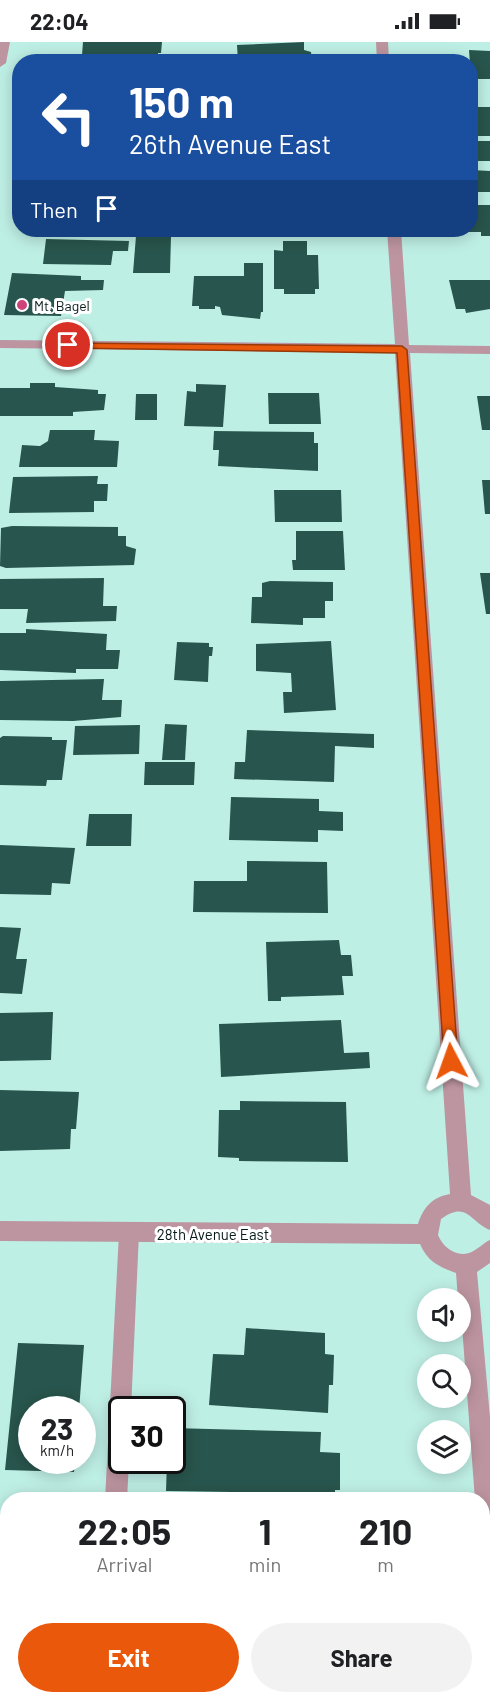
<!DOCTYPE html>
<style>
body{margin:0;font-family:Barlow,sans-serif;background:#f2f2f2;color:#202124;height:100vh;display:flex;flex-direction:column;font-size:22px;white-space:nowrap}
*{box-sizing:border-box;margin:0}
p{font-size:20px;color:#757577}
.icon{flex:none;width:33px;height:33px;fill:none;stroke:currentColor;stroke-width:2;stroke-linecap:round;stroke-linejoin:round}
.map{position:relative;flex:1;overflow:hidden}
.side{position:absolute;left:0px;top:1450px;width:490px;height:212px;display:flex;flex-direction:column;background:#fff;border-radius:24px 24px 0 0;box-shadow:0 3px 15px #0003}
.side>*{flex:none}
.top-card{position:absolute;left:12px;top:12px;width:466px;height:183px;border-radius:24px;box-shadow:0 3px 15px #0003;background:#1a4fa0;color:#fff;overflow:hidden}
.buttons{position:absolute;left:417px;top:1246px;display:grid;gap:12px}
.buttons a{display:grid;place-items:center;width:54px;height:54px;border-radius:50%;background:#fff;box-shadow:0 3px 15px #0003;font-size:30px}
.speed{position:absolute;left:18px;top:1354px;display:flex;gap:12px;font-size:30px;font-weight:700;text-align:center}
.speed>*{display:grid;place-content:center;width:78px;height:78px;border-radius:50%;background:#fff;box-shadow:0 3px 15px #0003;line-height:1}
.speed small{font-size:15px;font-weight:400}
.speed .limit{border:3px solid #111;border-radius:9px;background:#fff;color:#111}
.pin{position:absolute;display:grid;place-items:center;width:51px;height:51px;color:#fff;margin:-26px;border:3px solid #fff;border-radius:50%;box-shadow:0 2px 6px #0007}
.me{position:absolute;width:66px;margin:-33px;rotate:356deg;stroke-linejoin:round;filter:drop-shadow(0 0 4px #0008)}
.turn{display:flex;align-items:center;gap:21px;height:126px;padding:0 18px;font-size:27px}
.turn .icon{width:78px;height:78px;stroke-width:2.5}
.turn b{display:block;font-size:42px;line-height:51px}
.then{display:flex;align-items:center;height:57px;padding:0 18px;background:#0003;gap:12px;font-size:22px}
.eta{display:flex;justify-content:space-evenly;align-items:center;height:102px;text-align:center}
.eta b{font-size:36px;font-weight:700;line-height:42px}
.button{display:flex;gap:12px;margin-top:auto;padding:12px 18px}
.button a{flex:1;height:69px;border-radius:36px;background:#ea580c;color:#fff;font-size:24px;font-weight:700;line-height:69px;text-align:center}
.button a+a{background:#f2f2f2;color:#202124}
.status{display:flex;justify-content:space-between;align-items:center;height:42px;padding:0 30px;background:#fff;direction:ltr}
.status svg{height:16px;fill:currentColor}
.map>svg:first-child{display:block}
</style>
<div class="status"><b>22:04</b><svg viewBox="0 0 49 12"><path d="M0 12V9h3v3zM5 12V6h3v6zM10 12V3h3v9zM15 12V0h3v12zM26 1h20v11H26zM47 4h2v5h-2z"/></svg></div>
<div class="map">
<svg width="490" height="1661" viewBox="0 0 490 1661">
<rect width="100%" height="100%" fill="#beefe5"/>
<g fill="#28554d">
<path d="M83 0H162L161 11H158V20H73L74 13H82Z"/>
<path d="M304 0V8L311 10 312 20H238L237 3Z"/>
<path d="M469 8 490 9V37H471Z"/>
<rect x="471" y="65" width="19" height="29"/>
<rect x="471" y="99" width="19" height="20"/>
<path d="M471 128 490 129V150H471Z"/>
<path d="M471 163H490V194H481V190H462V188H471Z"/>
<path d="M136 194H171L170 231H133Z"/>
<path d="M46 197 129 199 128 209H113L111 223 43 222Z"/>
<path d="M283 199H307V213H318L319 247H315V252H284V247H274V208L283 209Z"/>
<path d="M244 221H263V270H261L260 277 222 273 220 265 215 264V267H199V264H192L194 234H244Z"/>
<path d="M12 231 81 234V238H104L103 248 65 249 61 274 4 273Z"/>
<path d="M449 238H490V267L466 271 465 267H456Z"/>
<path d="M30 341H55V345L98 348V352H106L104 368 73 370V374H0V346H30Z"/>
<path d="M196 342 226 343 223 385 184 384 187 349 196 350Z"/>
<path d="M268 351H319L321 382H269Z"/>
<path d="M136 352H157V378H135Z"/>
<path d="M477 354H490V388H482Z"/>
<path d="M50 388H95L94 398 119 399 117 425H19L22 403 40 404 48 399Z"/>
<path d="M214 389 314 390V401H318V429L218 424 219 408H213Z"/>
<path d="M98 434 97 442H108L107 459H94V470L9 471 13 435Z"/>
<path d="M482 438H490V472H485Z"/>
<path d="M274 448H341L342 480H275Z"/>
<path d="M12 484 118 485V494H126V504L136 507 134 523 6 526 0 524 1 486Z"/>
<path d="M296 489H343L345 528H293L292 518H296Z"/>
<path d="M480 531H490V572H486Z"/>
<path d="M104 536 103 564H117L116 579 26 581 28 567H0V537Z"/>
<path d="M270 539 333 540V559H325V576H303V583L251 581 252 555H262V541Z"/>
<path d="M26 587 107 592 106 608H120L118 627H76V631L0 628V591H26Z"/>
<path d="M331 599 336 668 284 671 283 650H292L291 631 256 629V602Z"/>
<path d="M177 600 209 601V605H213L212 614H209L208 640 174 638Z"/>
<path d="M104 637 102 658H122L121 675 73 679 0 678V639Z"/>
<path d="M165 682 187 683 185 718H162Z"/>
<path d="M140 683 139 712 73 713 75 684Z"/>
<path d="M247 688 374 692V706L335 704 334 740 234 737 235 720H245Z"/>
<path d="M3 694 52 695V698H67L62 738H47L46 744 0 743V696Z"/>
<path d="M145 720H195L194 743H144Z"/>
<path d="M231 755 319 757V769L343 770V789L318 788V800L229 798Z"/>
<path d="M89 772H132L131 804H86Z"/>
<path d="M0 803 75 806 70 842 52 841 51 853 0 852Z"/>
<path d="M247 819 327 820 328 871 193 870 194 839H247Z"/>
<path d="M0 885 21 886 16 917H27L22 952 0 951Z"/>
<path d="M339 898 341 913H351L353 934H342L344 953 281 955V959H268L266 900Z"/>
<path d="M53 970 51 1018 0 1019V971Z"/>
<path d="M341 978 344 1011 369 1010 370 1026 221 1035 219 982Z"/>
<path d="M0 1048 79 1050 76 1087H71L70 1107 0 1109Z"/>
<path d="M240 1059 346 1060 348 1120 239 1119V1116L218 1115 219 1068H240Z"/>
<path d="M246 1286 325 1291V1312L334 1313 333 1343H329L328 1371 209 1363 213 1312 244 1313Z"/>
<path d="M18 1301 84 1303 79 1368H32V1419H75L74 1430 5 1428Z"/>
<path d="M172 1386 321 1390 320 1410 340 1411V1448H335V1458H232V1450L166 1449 167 1419H172Z"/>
<rect x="0" y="1492" width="8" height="93"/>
<path d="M27 1654H83L82 1661H27Z"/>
<rect x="223" y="1654" width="134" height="7"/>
</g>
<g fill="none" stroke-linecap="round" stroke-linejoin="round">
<g fill="#bd95a0" fill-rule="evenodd">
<path d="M129 1181 136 1184 139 1191 131 1368H122V1419H129L127 1458H105L119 1191 122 1184Z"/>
<rect x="95" y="1654" width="24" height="7"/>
</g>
<g fill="#bd95a0" fill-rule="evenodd">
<path d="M0 0H10L6 21 0 25Z"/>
<path d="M376 0H388L389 20H377Z"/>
<path d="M387 188H401L409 303 490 304V312L410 311 471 1153 490 1163V1188C470 1180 467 1158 441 1177L438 1193C443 1205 455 1215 469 1211 476 1209 483 1201 490 1198V1221L477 1230 490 1375V1518L483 1515V1458H475L460 1257H458L456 1231C439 1225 427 1219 420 1202L0 1199V1179L418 1182C423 1166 432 1155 450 1152L395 311 0 306V298L395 302Z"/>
</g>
</g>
<path fill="#ea580c" stroke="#983908" stroke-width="1.5" d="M65 301 402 304 407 308 458 1019 456 1024H446L444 1019 397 311 68 306 63 303Z"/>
<circle fill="#ce4379" stroke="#fff" stroke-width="2" cx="22" cy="263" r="6"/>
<g text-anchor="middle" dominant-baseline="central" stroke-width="6" stroke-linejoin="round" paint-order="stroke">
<g font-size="14" fill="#071a17" stroke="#fff" text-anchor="start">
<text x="34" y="263">Mt. Bagel</text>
</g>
<g font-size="15" fill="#071a17" stroke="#fff">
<text x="213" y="1192">28th Avenue East</text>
</g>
</g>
</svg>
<div class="buttons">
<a><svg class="icon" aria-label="sound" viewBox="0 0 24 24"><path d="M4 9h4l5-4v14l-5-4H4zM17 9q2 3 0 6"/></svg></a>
<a><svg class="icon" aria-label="search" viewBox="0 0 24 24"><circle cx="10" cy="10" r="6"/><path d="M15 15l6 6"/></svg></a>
<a><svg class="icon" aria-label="layers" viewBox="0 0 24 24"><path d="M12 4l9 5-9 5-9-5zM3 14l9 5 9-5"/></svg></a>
</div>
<div class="speed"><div>23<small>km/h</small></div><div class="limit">30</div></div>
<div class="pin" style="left:68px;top:303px;background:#d93025"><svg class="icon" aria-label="arrive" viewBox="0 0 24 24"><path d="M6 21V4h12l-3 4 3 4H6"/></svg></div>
<svg class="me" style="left:451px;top:1019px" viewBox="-20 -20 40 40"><path d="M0-17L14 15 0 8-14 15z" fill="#ea580c" stroke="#fff" stroke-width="4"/></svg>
<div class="top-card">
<div class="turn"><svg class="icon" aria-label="left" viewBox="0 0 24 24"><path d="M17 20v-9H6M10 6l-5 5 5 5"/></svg><div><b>150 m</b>26th Avenue East</div></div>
<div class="then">Then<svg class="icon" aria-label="arrive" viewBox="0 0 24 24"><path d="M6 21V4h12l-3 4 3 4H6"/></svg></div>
</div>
<section class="side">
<div class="eta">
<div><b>22:05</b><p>Arrival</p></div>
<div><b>1</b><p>min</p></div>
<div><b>210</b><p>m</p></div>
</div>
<div class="button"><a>Exit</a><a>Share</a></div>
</section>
</div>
